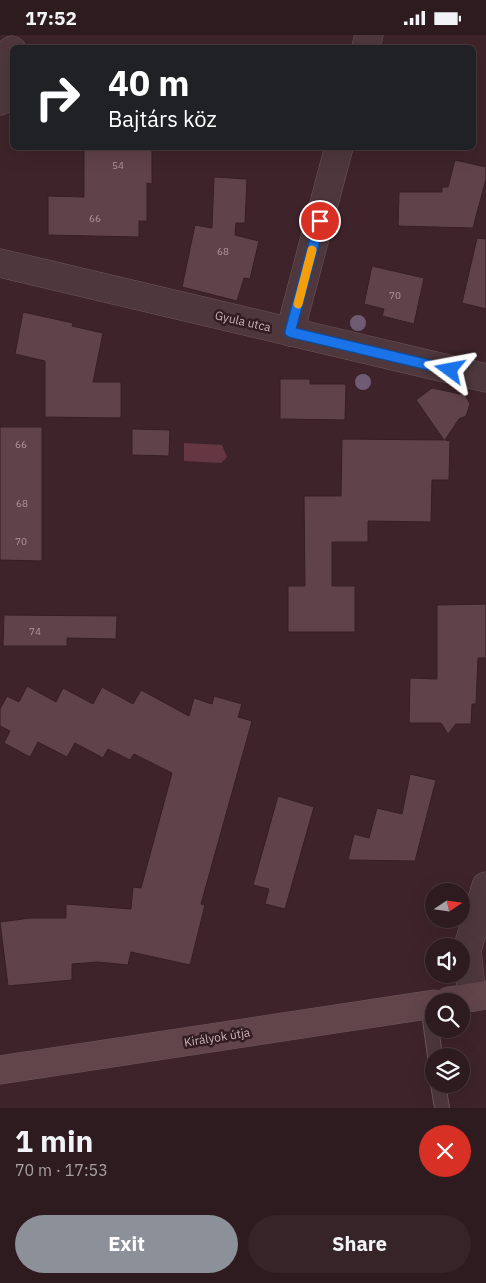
<!DOCTYPE html>
<meta charset="utf-8">
<style>
body{margin:0;font-family:"IBM Plex Sans",sans-serif;background:#362429;color:#f1f3f6;height:100vh;display:flex;flex-direction:column;font-size:19px;white-space:nowrap}
*{box-sizing:border-box;margin:0}
p{font-size:16px;color:#a7a1a5}
.icon{flex:none;width:28px;height:28px;fill:none;stroke:currentColor;stroke-width:2;stroke-linecap:round;stroke-linejoin:round}
.map{position:relative;height:1073px;overflow:hidden}
.details{display:flex;flex-direction:column;background:#2e1b20;flex:1}
.details>*{flex:none}
.top-card{position:absolute;left:10px;top:10px;width:466px;height:105px;border-radius:8px;box-shadow:0 5px 20px #0002,0 0 0 1px #49393e;background:#202124;color:#fff;overflow:hidden}
.needle{width:32px;rotate:77deg}
.tools{position:absolute;left:425px;top:848px;display:grid;gap:10px}
.tools a{display:grid;place-items:center;width:45px;height:45px;border-radius:50%;background:#2e1b20;box-shadow:0 5px 20px #0002,0 0 0 1px #49393e;font-size:25px}
.pin{position:absolute;display:grid;place-items:center;width:42px;height:42px;color:#fff;margin:-21px;border:2px solid #fff;border-radius:50%;box-shadow:0 1px 5px #0007}
.me{position:absolute;width:55px;margin:-28px;rotate:283deg;stroke-linejoin:round;filter:drop-shadow(0 0 4px #0008)}
.turn{display:flex;align-items:center;gap:18px;height:105px;padding:0 15px;font-size:22px}
.turn .icon{width:65px;height:65px;stroke-width:2.5}
.turn b{display:block;font-size:35px;line-height:42px}
.round{display:grid;place-items:center;flex:none;width:52px;height:52px;border-radius:26px;background:#362429}
.headline{display:flex;align-items:center;justify-content:space-between;height:85px;padding:0 15px}
h1{font-size:30px;font-weight:700;line-height:38px}
.button{display:flex;gap:10px;margin-top:auto;padding:10px 15px}
.button a{flex:1;height:58px;border-radius:30px;background:#8c9099;color:#fff;font-size:20px;font-weight:700;line-height:58px;text-align:center}
.button a+a{background:#362429;color:#f1f3f6}
.status{display:flex;justify-content:space-between;align-items:center;height:35px;padding:0 25px;background:#2e1b20;direction:ltr}
.status svg{height:14px;fill:currentColor}
.map>svg:first-child{display:block}
</style>
<div class="status"><b>17:52</b><svg viewBox="0 0 49 12"><path d="M0 12V9h3v3zM5 12V6h3v6zM10 12V3h3v9zM15 12V0h3v12zM26 1h20v11H26zM47 4h2v5h-2z"/></svg></div>
<div class="map">
<svg width="486" height="1073" viewBox="0 0 486 1073">
<rect width="100%" height="100%" fill="#3e242a"/>
<path fill="#653743" d="M184 408 222 410 227 422 221 428 184 426Z"/>
<g fill="#60424a" stroke="#351f24">
<path d="M84 112H152V149L147 148V186H139V202L48 200V161L84 162Z"/>
<path d="M455 125 486 132V144L473 193 398 191 399 157H442V152H448Z"/>
<path d="M214 142 247 144 245 188H236L235 200 259 206 250 244 244 243 237 266 182 252 195 190 212 193Z"/>
<path d="M477 203 486 204V274L462 268Z"/>
<path d="M372 231 424 243 414 289 382 281 384 274 364 269Z"/>
<path d="M23 277 73 288 72 291 103 298 93 347H121V383L45 382V326L15 319Z"/>
<path d="M280 344H310V349H346L345 385 280 384Z"/>
<path d="M432 353 465 360 470 369 466 381 459 384 445 405 450 406 449 445H432L431 487 368 486V507H332V551H355V597H288V551H305L304 461H341L342 404 444 405 416 365Z"/>
<path d="M0 392H42V526L0 525Z"/>
<path d="M132 394 170 395 169 421 132 420Z"/>
<path d="M486 569V623H478L476 669H472L471 689H456L448 699 441 688H409L410 643 437 644V570Z"/>
<path d="M4 580 117 581 116 604 67 603V611H3Z"/>
<path d="M27 651 56 667 63 653 93 669 102 652 133 669 141 655 189 681 194 663 212 669 214 661 242 669 238 682 252 686 201 869 205 870 190 930 131 917 128 930 98 927 72 929V945L8 951 0 887 30 883H66V869L131 874 133 852 141 853 172 738 134 719 130 725 108 714 103 723 75 708 67 722 38 707 30 722 4 708 10 696 0 691V674L7 661 19 667Z"/>
<path d="M410 739 436 745 415 826 348 825 354 799 369 803 377 773 402 779Z"/>
<path d="M278 761 314 772 285 874 265 869 269 854 253 850Z"/>
</g>
<g fill="none" stroke-linecap="round" stroke-linejoin="round">
<defs>
<g id="lane">
<path d="M428 970 435 1021"/>
<path d="M438 1049 442 1073"/>
</g>
<g id="street">
<path d="M366 12 369 0"/>
<path d="M0 66 12 15"/>
<path d="M0 228 486 343"/>
<path d="M290 297 339 112"/>
<path d="M472 962 467 915 486 851"/>
</g>
<g id="secondary">
<path d="M449 966 486 960"/>
<path d="M0 1035 434 969"/>
</g>
</defs>
<use href="#lane" stroke="#6c565b" stroke-width="16"/>
<use href="#street" stroke="#6c565b" stroke-width="29"/>
<use href="#secondary" stroke="#6c565b" stroke-width="29"/>
<use href="#lane" stroke="#4e383d" stroke-width="14"/>
<use href="#street" stroke="#4e383d" stroke-width="28"/>
<use href="#secondary" stroke="#61454b" stroke-width="28"/>
</g>
<g fill="#6f5b73">
<circle cx="358" cy="288" r="8"/>
<circle cx="363" cy="347" r="8"/>
</g>
<g fill="none" stroke-linecap="round" stroke-linejoin="round">
<defs>
<path id="route" d="M320 186 290 297 450 335"/>
</defs>
<use href="#route" stroke="#114b97" stroke-width="12"/>
<use href="#route" stroke="#1a73e8" stroke-width="9"/>
<path stroke="#f59e0b" stroke-width="9" d="M298 269 312 215"/>
</g>
<g text-anchor="middle" dominant-baseline="central" stroke-width="5" stroke-linejoin="round" paint-order="stroke">
<g font-size="10" fill="#af979c">
<text x="118" y="130">54</text>
<text x="95" y="183">66</text>
<text x="223" y="216">68</text>
<text x="395" y="260">70</text>
<text x="21" y="409">66</text>
<text x="22" y="468">68</text>
<text x="21" y="506">70</text>
<text x="35" y="596">74</text>
</g>
<g font-size="12" fill="#c9b3b8" stroke="#331d22">
<text transform="translate(243 286) rotate(13)">Gyula utca</text>
<text transform="translate(217 1002) rotate(-9)">Királyok útja</text>
</g>
</g>
</svg>
<div class="tools">
<a><svg class="needle" viewBox="-14 -14 28 28"><path d="M0-13l5 13h-10z" fill="#e53935"/><path d="M0 13l5-13h-10z" fill="#a7a1a5"/></svg></a>
<a><svg class="icon" aria-label="sound" viewBox="0 0 24 24"><path d="M4 9h4l5-4v14l-5-4H4zM17 9q2 3 0 6"/></svg></a>
<a><svg class="icon" aria-label="search" viewBox="0 0 24 24"><circle cx="10" cy="10" r="6"/><path d="M15 15l6 6"/></svg></a>
<a><svg class="icon" aria-label="layers" viewBox="0 0 24 24"><path d="M12 4l9 5-9 5-9-5zM3 14l9 5 9-5"/></svg></a>
</div>
<div class="pin" style="left:320px;top:186px;background:#d93025"><svg class="icon" aria-label="arrive" viewBox="0 0 24 24"><path d="M6 21V4h12l-3 4 3 4H6"/></svg></div>
<svg class="me" style="left:450px;top:335px" viewBox="-20 -20 40 40"><path d="M0-17L14 15 0 8-14 15z" fill="#1a73e8" stroke="#fff" stroke-width="4"/></svg>
<div class="top-card">
<div class="turn"><svg class="icon" aria-label="right" viewBox="0 0 24 24"><path d="M7 20v-9h11M14 6l5 5-5 5"/></svg><div><b>40 m</b>Bajtárs köz</div></div>
</div>
</div>
<section class="details">
<div class="headline"><div><h1>1 min</h1><p>70 m · 17:53</p></div><a class="round" style="background:#d93025;color:#fff"><svg class="icon" aria-label="close" viewBox="0 0 24 24"><path d="M6 6l12 12M18 6L6 18"/></svg></a></div>
<div class="button"><a>Exit</a><a>Share</a></div>
</section>
